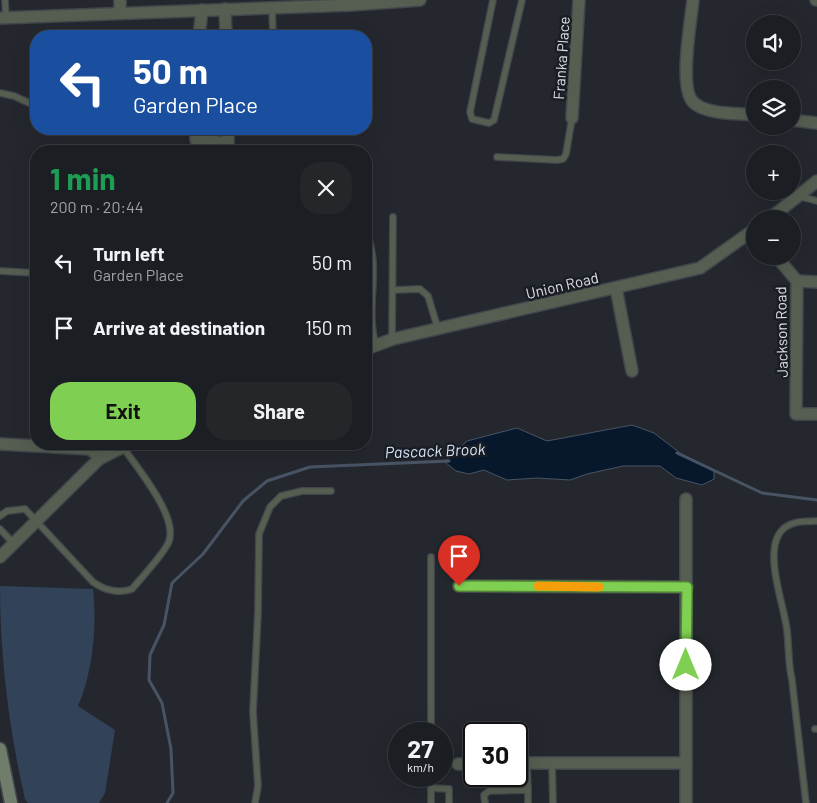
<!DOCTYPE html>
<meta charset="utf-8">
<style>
body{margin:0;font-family:Barlow,sans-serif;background:#24272a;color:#f1f3f6;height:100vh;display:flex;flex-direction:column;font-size:19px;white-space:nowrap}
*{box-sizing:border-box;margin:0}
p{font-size:16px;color:#a0a2a5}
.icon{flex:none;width:28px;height:28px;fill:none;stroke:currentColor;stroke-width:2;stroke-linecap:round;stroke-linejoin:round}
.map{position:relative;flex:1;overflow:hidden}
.panel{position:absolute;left:30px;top:145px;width:342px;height:305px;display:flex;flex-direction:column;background:#1b1e22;border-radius:20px;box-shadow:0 5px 20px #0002,0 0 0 1px #393c40}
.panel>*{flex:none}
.guide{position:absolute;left:30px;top:30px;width:342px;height:105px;border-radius:20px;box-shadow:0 5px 20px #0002,0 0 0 1px #393c40;background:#1a4fa0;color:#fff;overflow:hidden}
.fabs{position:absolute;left:746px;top:15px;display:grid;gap:10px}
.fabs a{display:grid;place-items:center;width:55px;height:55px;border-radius:50%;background:#1b1e22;box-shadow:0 5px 20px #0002,0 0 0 1px #393c40;font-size:25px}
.speed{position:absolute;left:388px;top:722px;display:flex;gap:10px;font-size:25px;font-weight:700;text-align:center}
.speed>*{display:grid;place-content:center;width:65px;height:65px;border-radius:50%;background:#1b1e22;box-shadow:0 5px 20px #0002,0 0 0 1px #393c40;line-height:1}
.speed small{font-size:12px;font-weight:400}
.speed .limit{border:2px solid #111;border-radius:8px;background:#fff;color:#111}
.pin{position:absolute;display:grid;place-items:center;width:42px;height:42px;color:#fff;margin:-51px -21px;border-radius:50% 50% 50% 0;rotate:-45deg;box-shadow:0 0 5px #0007}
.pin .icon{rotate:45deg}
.me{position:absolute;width:55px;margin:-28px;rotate:0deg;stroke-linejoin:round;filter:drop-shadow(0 0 4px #0008)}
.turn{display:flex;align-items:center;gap:18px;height:105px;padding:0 20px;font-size:22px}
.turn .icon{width:65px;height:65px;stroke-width:2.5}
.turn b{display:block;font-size:35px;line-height:42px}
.round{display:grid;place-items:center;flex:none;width:52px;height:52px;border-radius:20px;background:#24272a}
.summary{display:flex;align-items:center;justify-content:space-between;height:85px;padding:0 20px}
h1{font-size:30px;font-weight:700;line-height:38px;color:#1e9e55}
.primary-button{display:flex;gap:10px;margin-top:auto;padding:10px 20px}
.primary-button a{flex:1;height:58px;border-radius:20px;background:#7fd052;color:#111;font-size:20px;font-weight:700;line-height:58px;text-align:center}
.primary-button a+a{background:#24272a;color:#f1f3f6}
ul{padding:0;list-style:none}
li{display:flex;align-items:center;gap:15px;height:65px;padding:0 20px}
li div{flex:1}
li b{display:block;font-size:19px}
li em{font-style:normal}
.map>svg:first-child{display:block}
</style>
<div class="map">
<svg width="817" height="803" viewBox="0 0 817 803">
<rect width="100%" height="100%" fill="#24282e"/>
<path fill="#324258" d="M0 586 93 589C97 628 93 671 78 706L115 730 105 793 99 803H28L25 799C9 730 0 657 0 586Z"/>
<path fill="#07172c" stroke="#485464" d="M632 425 654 433 680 453 714 470V479L702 485 676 478 660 466H623L587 474 570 480 537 478 507 480 484 470 469 474 456 471 445 462 467 441 517 428 547 441Z"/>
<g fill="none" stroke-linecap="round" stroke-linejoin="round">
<g stroke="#485464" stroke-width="3">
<path d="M677 453 762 493 817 500"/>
<path d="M167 803 173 793 171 749 162 703 149 680 150 655 164 625 172 583 203 554 243 501 267 481 310 467 449 461"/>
</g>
<defs>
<g id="lane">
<path d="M5 0 6 18"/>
<path d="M493 0 470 112 472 119 489 123 494 120 522 0"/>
<path d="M272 8 273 36"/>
<path d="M0 93 14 96 36 106"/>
<path d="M497 157 557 160 563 159 566 154 572 118"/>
<path d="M798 196 817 201"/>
<path d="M366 239 369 240C380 274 365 310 376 345"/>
<path d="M0 271 36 273"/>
<path d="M393 290 420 289 428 296 438 329"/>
<path d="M392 339 393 217"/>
<path d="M0 516 7 511 25 509 93 582C104 590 119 594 132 589 141 578 165 553 169 541 178 516 137 468 123 447"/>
<path d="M0 529 14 544"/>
<path d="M431 557V734"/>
<path d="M815 729H817"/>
<path d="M527 763 528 790"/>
<path d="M552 763 553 803"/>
<path d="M431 776V788L449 789V803"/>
<path d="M255 803 258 786 253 712 258 612 259 534 270 507 281 496 302 491H331"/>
<path d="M431 803V788"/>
<path d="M485 803 484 795 489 791 528 790V803"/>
<path d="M806 803 792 680C788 663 789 647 787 630 784 605 765 557 779 534 787 521 803 521 817 521"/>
</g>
<g id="street">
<path d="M120 0V13"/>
<path d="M693 0C691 21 678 90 694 103 708 115 738 113 755 115"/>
<path d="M816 0H817"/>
<path d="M225 9 226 36"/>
<path d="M0 18 351 5 420 0"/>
<path d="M199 36 202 10"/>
<path d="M572 118 579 0"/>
<path d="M792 120 817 123"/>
<path d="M196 129V140L228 143V129"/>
<path d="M769 219 817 181"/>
<path d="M776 256 797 281 796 414H817"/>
<path d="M797 281 817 282"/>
<path d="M616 288 632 371"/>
<path d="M366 349 393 339 700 268 755 229"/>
<path d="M0 444 90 449 101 458"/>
<path d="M686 499V803"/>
<path d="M0 557 99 459 129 444"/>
<path d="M459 586 687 587"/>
<path d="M516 763H686"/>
<path d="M458 764H474"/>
</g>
<path id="secondary" d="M0 749 11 803"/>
</defs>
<use href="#lane" stroke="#42464b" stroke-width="8"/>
<use href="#street" stroke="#42464b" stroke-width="14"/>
<use href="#secondary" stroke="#42464b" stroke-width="15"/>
<use href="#lane" stroke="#565e52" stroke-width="5.5"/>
<use href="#street" stroke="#565e52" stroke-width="11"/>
<use href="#secondary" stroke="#6f7d6a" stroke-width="12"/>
</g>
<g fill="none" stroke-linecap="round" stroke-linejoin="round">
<defs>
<path id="route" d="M459 586 687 587 686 665"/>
</defs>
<use href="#route" stroke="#538735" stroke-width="12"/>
<use href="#route" stroke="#7fd052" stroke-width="9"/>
<path stroke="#f59e0b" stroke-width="9" d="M538 586 599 587"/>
</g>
<g text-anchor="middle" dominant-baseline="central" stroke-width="5" stroke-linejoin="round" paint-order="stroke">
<g font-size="15" fill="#dee1e5" stroke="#1a1e24">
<text transform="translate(561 58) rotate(-86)">Franka Place</text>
<text transform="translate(562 285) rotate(-13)">Union Road</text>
<text transform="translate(781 332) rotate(-91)">Jackson Road</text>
</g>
<g font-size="16" font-style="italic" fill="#d6e4f8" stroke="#1a1e24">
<text transform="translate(435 450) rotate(-2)">Pascack Brook</text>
</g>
</g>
</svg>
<div class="fabs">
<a><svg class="icon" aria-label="sound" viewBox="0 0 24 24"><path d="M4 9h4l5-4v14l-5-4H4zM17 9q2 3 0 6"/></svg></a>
<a><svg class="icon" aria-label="layers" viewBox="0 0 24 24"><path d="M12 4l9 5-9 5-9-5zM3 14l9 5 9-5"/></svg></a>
<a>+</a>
<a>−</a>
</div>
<div class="speed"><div>27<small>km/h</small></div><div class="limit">30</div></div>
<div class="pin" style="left:459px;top:586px;background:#d93025"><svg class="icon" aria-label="arrive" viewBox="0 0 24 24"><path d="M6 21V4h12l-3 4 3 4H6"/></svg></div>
<svg class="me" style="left:686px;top:665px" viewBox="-20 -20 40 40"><circle r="19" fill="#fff"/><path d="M0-13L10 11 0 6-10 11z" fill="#7fd052"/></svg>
<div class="guide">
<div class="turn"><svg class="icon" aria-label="left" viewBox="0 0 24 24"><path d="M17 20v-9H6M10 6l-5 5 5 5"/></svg><div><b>50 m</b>Garden Place</div></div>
</div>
<section class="panel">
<div class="summary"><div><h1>1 min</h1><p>200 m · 20:44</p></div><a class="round"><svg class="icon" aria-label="close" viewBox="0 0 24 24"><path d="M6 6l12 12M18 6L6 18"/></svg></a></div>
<ul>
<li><svg class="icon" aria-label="left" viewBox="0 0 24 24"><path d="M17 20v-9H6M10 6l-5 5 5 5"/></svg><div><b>Turn left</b><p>Garden Place</p></div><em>50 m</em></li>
<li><svg class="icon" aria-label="arrive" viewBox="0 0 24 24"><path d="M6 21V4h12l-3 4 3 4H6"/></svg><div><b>Arrive at destination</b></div><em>150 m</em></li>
</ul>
<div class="primary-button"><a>Exit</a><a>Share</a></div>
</section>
</div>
